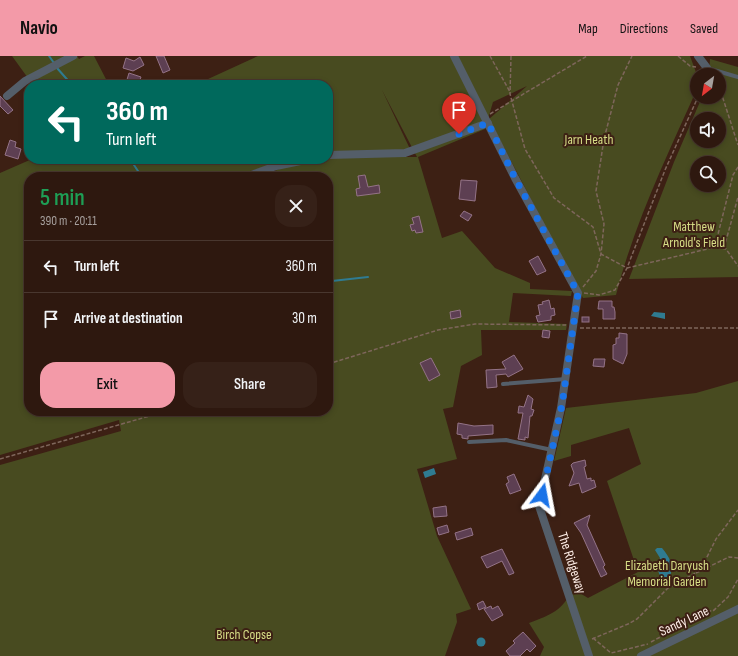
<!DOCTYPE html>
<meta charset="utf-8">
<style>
body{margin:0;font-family:"Sofia Sans Condensed",sans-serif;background:#362118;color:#f1f3f6;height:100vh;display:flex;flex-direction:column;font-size:15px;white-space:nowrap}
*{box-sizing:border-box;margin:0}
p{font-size:13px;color:#a7a09e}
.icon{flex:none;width:22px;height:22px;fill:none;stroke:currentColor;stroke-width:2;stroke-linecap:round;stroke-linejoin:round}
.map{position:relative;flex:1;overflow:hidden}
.side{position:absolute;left:24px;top:116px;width:309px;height:244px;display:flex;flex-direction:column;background:#2e180f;border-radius:16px;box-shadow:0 2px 6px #0003,0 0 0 1px #49372f}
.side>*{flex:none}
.hud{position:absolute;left:24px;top:24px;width:309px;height:84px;border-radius:16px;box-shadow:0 2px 6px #0003,0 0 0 1px #49372f;background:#00695c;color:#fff;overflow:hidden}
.needle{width:26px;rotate:211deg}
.controls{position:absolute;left:690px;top:12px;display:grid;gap:8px}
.controls a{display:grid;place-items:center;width:36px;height:36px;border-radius:50%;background:#2e180f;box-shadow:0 2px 6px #0003,0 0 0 1px #49372f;font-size:20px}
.pin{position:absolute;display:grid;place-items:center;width:34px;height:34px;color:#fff;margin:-41px -17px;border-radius:50% 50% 50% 0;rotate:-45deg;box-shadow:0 0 4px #0007}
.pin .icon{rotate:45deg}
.me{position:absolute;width:44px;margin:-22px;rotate:13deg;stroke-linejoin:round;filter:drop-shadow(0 0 3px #0008)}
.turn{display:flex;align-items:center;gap:14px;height:84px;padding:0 16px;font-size:18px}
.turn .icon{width:52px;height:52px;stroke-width:2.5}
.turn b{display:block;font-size:28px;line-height:34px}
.round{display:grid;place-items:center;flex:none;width:42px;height:42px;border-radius:16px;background:#362118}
.headline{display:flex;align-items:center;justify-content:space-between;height:68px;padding:0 16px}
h1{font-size:24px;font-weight:600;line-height:30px;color:#1e9e55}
.cta{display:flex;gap:8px;margin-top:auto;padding:8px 16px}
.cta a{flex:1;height:46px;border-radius:16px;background:#f39aa8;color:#111;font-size:16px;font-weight:600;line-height:46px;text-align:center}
.cta a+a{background:#362118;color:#f1f3f6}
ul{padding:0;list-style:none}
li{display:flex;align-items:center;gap:12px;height:52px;padding:0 16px;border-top:1px solid #49372f}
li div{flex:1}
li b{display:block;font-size:15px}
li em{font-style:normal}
header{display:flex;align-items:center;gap:24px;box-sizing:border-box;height:56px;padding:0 20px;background:#f39aa8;color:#111}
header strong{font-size:19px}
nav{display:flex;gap:22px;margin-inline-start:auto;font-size:14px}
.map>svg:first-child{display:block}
</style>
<header>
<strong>Navio</strong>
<nav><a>Map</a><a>Directions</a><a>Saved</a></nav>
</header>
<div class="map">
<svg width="738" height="600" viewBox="0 0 738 600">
<rect width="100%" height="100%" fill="#3d2014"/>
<g fill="#484b20" fill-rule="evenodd">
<path d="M12 0H77L79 3 85 0H94L109 29H33Z"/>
<path d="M258 0H690L697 19V33C667 100 634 168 616 239L583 242 489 63 527 30 493 46 485 73 418 101 442 182 462 175 495 212 530 227V233L572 235 571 240 513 237 509 266 567 268 566 274H481L482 299 461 310 453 351 443 353 457 403 417 413 437 480 471 553 456 558 457 566 445 600H0V409L121 375 119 364 0 399V117L32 103H295L228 121H29V355H328V121H260L282 112 334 101H417L382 34 410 93 404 95 328 96V29H195Z"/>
<path d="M710 3 738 11V221L629 223 674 106 702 41H719V19H709ZM697 63H719V85H697ZM697 107H719V129H697Z"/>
<path d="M738 325V600H540L544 591 529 567C552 558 561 556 573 533L588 542 638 516 607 425 641 408 629 372 571 389V400L554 405 566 352 696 337Z"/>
</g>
<g fill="#2f7b91">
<path d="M654 256 665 257V263L651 260Z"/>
<path d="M434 412 436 418 425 422 423 416Z"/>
<path d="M657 492H662C670 502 674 508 670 521L662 522C657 517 657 509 660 502L655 494Z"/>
<circle cx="481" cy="586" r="4.5"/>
</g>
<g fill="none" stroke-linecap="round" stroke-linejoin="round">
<g stroke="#2f7b91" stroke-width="2">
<path d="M49 0 54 7"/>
<path d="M57 12 72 29"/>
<path d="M130 103 142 121"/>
<path d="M328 224 332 225 368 221"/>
</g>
</g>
<g fill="#5d3f52" stroke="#947387">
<path d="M156 0H164L170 14 163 17Z"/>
<path d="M140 1 144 9 133 15 123 12 126 2 134 5Z"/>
<path d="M129 17 141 21 138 29 126 27Z"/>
<path d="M0 40 13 54 8 58 0 50Z"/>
<path d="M10 84 16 86 15 91 21 93 18 103 5 99Z"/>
<path d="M365 119 368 131 379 129 380 137 357 140 356 133 360 132 358 120Z"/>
<path d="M461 124 477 125 475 145 459 143Z"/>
<path d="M464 155 472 159 468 165 460 160Z"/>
<path d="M419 160 423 176 416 177 415 174 412 175 410 169 414 168 412 162Z"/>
<path d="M538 200 546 215 537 219 529 205Z"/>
<path d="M549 244 551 253 554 252 555 259 551 260V264L538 266 536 260 540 259 538 249 543 248 542 246Z"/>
<path d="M599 245H612V251H614L615 256V263H603V253H598Z"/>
<path d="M460 254 461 261 451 263 450 256Z"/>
<rect x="582" y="261" width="7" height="5"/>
<path d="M543 274 550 275 549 282 542 281Z"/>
<path d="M619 277 627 278V298L623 308 613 303V289L616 288V282H619Z"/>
<path d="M514 299 523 313 508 321 506 318 496 319 497 331 487 332 486 314 506 313 502 306Z"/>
<path d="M431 302 440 319 429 325 420 307Z"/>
<path d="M594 303H605L604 311 593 310Z"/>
<path d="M528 339 533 343 531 353 534 354 532 360H530L528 382 525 381V384L518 383 523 357H518L519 350 524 351Z"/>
<path d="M458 367 474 370 493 369V378L468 380V383L462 382V379L457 378Z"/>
<path d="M585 404 586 410 584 411 587 423 591 422V425L594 424 596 431 582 437 579 427 569 430 574 417 571 409 573 407Z"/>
<path d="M514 418 521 434 510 438 506 428 509 426 507 421Z"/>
<path d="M446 450 447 460 434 461 433 452Z"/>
<path d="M590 459 587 469 605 509 603 511 607 518 601 521 581 477 574 467Z"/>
<path d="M447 469 449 476 439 479 437 472Z"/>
<path d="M471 472 473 479 457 484 455 477Z"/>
<path d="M502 493 514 517 509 519 502 505 487 512 481 501Z"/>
<path d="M483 545 486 551 479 554 477 548Z"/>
<path d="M491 550 492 553 498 550 503 559 492 565 484 553Z"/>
<path d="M523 576 536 590 530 596 527 593 520 600H510L506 595 515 587 513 585Z"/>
</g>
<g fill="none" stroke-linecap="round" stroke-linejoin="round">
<g stroke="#7e665b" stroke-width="1.5" stroke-dasharray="4 2" stroke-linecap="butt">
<path d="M490 0 510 36"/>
<path d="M511 0 510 38 525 93 554 142 593 171 601 198 627 212 716 191"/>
<path d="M678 0 690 10 696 11"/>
<path d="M719 30 738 89"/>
<path d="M490 58 587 0"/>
<path d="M738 111 733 119 716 186V191L726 193 738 210"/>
<path d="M724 192 738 141"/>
<path d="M583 231 596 215 601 198 604 168 596 135 604 83 618 29 632 0"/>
<path d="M584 237 599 239 615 234 627 212 665 114 698 41"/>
<path d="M580 272H738"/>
<path d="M328 308 438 274 475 268 566 269"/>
<path d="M0 403 167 355"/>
<path d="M696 517 729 501 738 502"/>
<path d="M593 582 611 597 648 588"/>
<path d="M592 583 628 568 637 563 668 532 694 518 705 505 716 483 738 454"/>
<path d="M651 586 694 563 700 555H713L728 541 738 523"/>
</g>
<g stroke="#545e69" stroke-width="4">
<path d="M707 12 738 21"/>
<path d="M503 328 566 323"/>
<path d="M469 386 506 384 552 394"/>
</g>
<g stroke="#545e69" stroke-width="8">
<path d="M454 0 515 122 578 237 561 352 539 450 589 600"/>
<path d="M698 0 707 12"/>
<path d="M7 40 25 25 73 0"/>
<path d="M328 99 405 97 488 67"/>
<path d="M246 121 276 110 310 103"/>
<path d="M641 600 738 553"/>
</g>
</g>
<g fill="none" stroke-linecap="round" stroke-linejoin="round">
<path stroke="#1a73e8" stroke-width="7" stroke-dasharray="0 12.6" d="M459 78 488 67 515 122 578 237 562 349 542 439"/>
</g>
<g text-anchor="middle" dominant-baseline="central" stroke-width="4" stroke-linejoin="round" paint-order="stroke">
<g font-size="14" fill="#d6dd86" stroke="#3d2014">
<text x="589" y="83">Jarn Heath</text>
<text x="694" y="170">Matthew<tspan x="694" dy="16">Arnold's Field</tspan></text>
<text x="667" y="509">Elizabeth Daryush<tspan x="667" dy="16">Memorial Garden</tspan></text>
<text x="244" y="578">Birch Copse</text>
</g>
<g font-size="14" fill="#feeee7" stroke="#3d2014">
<text transform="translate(572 507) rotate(72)">The Ridgeway</text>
<text transform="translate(684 565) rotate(-25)">Sandy Lane</text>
</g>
</g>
</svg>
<div class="controls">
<a><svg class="needle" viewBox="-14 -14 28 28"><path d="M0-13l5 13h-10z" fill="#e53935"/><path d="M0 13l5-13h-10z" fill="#a7a09e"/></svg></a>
<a><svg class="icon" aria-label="sound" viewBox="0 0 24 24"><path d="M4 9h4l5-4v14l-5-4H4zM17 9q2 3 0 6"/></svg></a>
<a><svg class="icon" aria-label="search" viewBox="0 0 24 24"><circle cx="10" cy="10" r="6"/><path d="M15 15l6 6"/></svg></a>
</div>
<div class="pin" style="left:459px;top:78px;background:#d93025"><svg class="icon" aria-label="arrive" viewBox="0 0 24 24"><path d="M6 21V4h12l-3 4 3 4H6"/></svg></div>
<svg class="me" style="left:542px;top:439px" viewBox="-20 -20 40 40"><path d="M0-17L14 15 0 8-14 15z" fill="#1a73e8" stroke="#fff" stroke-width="4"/></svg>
<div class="hud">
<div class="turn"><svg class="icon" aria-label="left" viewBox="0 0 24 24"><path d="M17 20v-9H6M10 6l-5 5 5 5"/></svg><div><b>360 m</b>Turn left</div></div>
</div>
<section class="side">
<div class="headline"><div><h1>5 min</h1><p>390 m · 20:11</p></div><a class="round"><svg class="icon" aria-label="close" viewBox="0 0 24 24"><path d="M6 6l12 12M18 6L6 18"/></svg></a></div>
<ul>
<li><svg class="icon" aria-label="left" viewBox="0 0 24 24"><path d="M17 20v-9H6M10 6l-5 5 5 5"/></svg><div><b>Turn left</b></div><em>360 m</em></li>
<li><svg class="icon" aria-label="arrive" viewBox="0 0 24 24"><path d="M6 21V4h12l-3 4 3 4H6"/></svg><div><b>Arrive at destination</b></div><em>30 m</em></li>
</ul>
<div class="cta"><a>Exit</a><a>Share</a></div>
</section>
</div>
